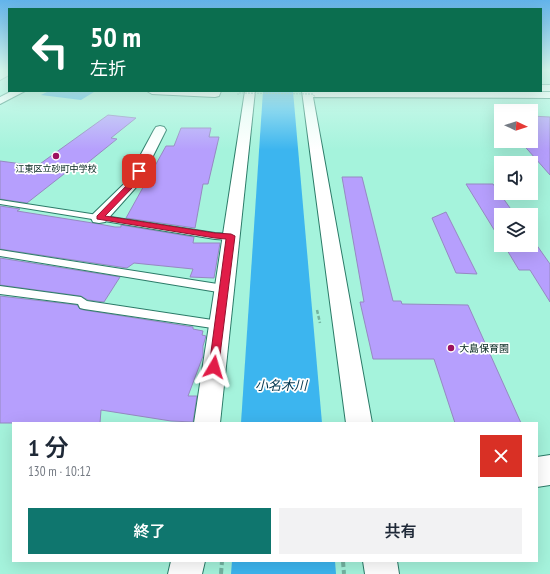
<!DOCTYPE html>
<html lang="ja">
<meta charset="utf-8">
<style>
body{margin:0;font-family:"PT Sans Narrow","Noto Sans JP",sans-serif;background:#f2f2f3;color:#1f2937;height:100vh;display:flex;flex-direction:column;font-size:15px;white-space:nowrap}
*{box-sizing:border-box;margin:0}
p{font-size:13px;color:#747a83}
.icon{flex:none;width:22px;height:22px;fill:none;stroke:currentColor;stroke-width:2;stroke-linecap:round;stroke-linejoin:round}
.map{position:relative;flex:1;overflow:hidden}
.drawer{position:absolute;left:12px;top:422px;width:526px;height:140px;display:flex;flex-direction:column;background:#fff;border-radius:0px;box-shadow:0 4px 16px #0002}
.drawer>*{flex:none}
.top-card{position:absolute;left:8px;top:8px;width:534px;height:84px;border-radius:0px;box-shadow:0 4px 16px #0002;background:#0b6e4f;color:#fff;overflow:hidden}
.needle{width:26px;rotate:94deg}
.tools{position:absolute;left:494px;top:104px;display:grid;gap:8px}
.tools a{display:grid;place-items:center;width:44px;height:44px;border-radius:0px;background:#fff;box-shadow:0 4px 16px #0002;font-size:20px}
.pin{position:absolute;display:grid;place-items:center;width:34px;height:34px;color:#fff;margin:-17px;border-radius:8px;box-shadow:0 2px 6px #0006}
.me{position:absolute;width:44px;margin:-22px;rotate:7deg;stroke-linejoin:round;filter:drop-shadow(0 0 3px #0008)}
.turn{display:flex;align-items:center;gap:14px;height:84px;padding:0 16px;font-size:18px}
.turn .icon{width:52px;height:52px;stroke-width:2.5}
.turn b{display:block;font-size:28px;line-height:34px}
.round{display:grid;place-items:center;flex:none;width:42px;height:42px;border-radius:0px;background:#f2f2f3}
.summary{display:flex;align-items:center;justify-content:space-between;height:68px;padding:0 16px}
h1{font-size:24px;font-weight:600;line-height:30px}
.action{display:flex;gap:8px;margin-top:auto;padding:8px 16px}
.action a{flex:1;height:46px;border-radius:0px;background:#0f766e;color:#fff;font-size:16px;font-weight:600;line-height:46px;text-align:center}
.action a+a{background:#f2f2f3;color:#1f2937}
.map>svg:first-child{display:block}
</style>
<div class="map">
<svg width="550" height="574" viewBox="0 0 550 574">
<rect width="100%" height="100%" fill="#a5f3dc"/>
<g fill="#3cb5ef">
<path d="M49 91 94 92 81 100 41 95Z"/>
<path d="M263 91H293L322 423H241Z"/>
<path d="M232 561H335L336 574H231Z"/>
</g>
<g fill="#b69ffd" stroke="#9689c2">
<path d="M108 115 136 118 111 138 117 139 86 164 78 163 27 203 0 199V161L37 166Z"/>
<path d="M531 116 550 117V175L520 141H531Z"/>
<path d="M181 128H211L209 137H219L208 184H203L195 228 126 218 166 146H174Z"/>
<path d="M342 177H362L393 301H401L402 304 468 305 521 423H455L434 359H373L360 302H364Z"/>
<path d="M466 184H493L515 215H501V241Z"/>
<path d="M0 206 20 209 17 211 99 224 115 227H121V225L194 237 193 243H220L214 278 190 277 193 269 134 263 127 268 0 249Z"/>
<path d="M446 212 477 274 456 273 432 218Z"/>
<path d="M531 237 550 264V302L530 270H519L504 245H531Z"/>
<path d="M0 258 120 277 104 302 88 300 81 296 0 285Z"/>
<path d="M0 296 77 305 80 309 84 310 193 327V329L203 331 202 335 206 336 203 346V356L188 396H197L193 422 171 421 101 410 100 423H0Z"/>
</g>
<g fill="none" stroke-linecap="round" stroke-linejoin="round">
<defs>
<g id="service">
<path d="M0 200 215 233 231 234 235 237 231 240 215 239 0 204Z"/>
<path d="M0 250 224 285 228 286 229 289 228 292 224 293 0 256Z"/>
<path d="M0 286 81 297 87 301 219 321 223 322 224 325 223 328 219 329 84 309 80 308 78 304 0 294Z"/>
</g>
<g id="minor">
<path d="M12 91H25L0 104V97Z"/>
<path d="M147 91H221L219 96 215 97 152 94Z"/>
<path d="M245 91H255L220 423H194Z"/>
<path d="M302 91 550 92V98L313 97 372 423H346Z"/>
<path d="M160 126 164 127 166 130 139 184 105 222 99 223 93 222 91 218 93 214 126 182 154 130 156 127Z"/>
<path d="M550 455V485L537 487V457Z"/>
<path d="M171 561H205L202 574H168Z"/>
<path d="M363 561H397L399 574H365Z"/>
</g>
<path id="tertiary" d="M4 70H9V75L0 80V73Z"/>
<g id="secondary">
<rect x="0" y="70" width="9" height="4"/>
<path d="M541 85H550V91H540Z"/>
</g>
</defs>
<use href="#service" stroke="#2b7b68" stroke-width="2"/>
<use href="#minor" stroke="#2b7b68" stroke-width="2"/>
<use href="#tertiary" stroke="#2b7b68" stroke-width="2"/>
<use href="#secondary" stroke="#2b7b68" stroke-width="2"/>
<path stroke="#73b3a1" stroke-width="2.5" stroke-dasharray="4 2" stroke-linecap="butt" d="M317 310 320 323"/>
<g stroke="#73b3a1" stroke-width="4" stroke-dasharray="6 3" stroke-linecap="butt">
<path d="M343 561 344 574"/>
<path d="M221 574 222 561"/>
</g>
<use href="#service" fill="#fff" fill-rule="evenodd"/>
<use href="#minor" fill="#fff" fill-rule="evenodd"/>
<use href="#tertiary" fill="#fff" fill-rule="evenodd"/>
<use href="#secondary" fill="#fff" fill-rule="evenodd"/>
<path stroke="#73b3a1" stroke-width="1" stroke-dasharray="2 1" stroke-linecap="butt" d="M238 95V93L313 94 315 97"/>
</g>
<linearGradient id="sky" x2="0" y2="1"><stop stop-color="#63b4eb"/><stop offset="0.47" stop-color="#d6faef"/><stop offset="1" stop-color="#d6faef" stop-opacity="0"/></linearGradient>
<rect width="550" height="150" fill="url(#sky)"/>
<path fill="#e11d48" stroke="#92132f" d="M137 169 142 171 134 186 105 216 215 233 231 234 235 236 218 371 214 372 210 371 209 367 226 239 215 238 97 219V216L129 183Z"/>
<g fill="#9d115f" stroke="#fff" stroke-width="1.5">
<circle cx="56" cy="156" r="4"/>
<circle cx="451" cy="348" r="4"/>
</g>
<g text-anchor="middle" dominant-baseline="central" stroke-width="3.5" stroke-linejoin="round" paint-order="stroke">
<g font-size="9" fill="#02241c" stroke="#fff">
<text x="56" y="168">江東区立砂町中学校</text>
</g>
<g font-size="10" fill="#02241c" stroke="#fff" text-anchor="start">
<text x="459" y="348">大島保育園</text>
</g>
<g font-size="13" font-style="italic" fill="#01364e" stroke="#fff">
<text x="281" y="385">小名木川</text>
</g>
</g>
</svg>
<div class="tools">
<a><svg class="needle" viewBox="-14 -14 28 28"><path d="M0-13l5 13h-10z" fill="#e53935"/><path d="M0 13l5-13h-10z" fill="#747a83"/></svg></a>
<a><svg class="icon" aria-label="sound" viewBox="0 0 24 24"><path d="M4 9h4l5-4v14l-5-4H4zM17 9q2 3 0 6"/></svg></a>
<a><svg class="icon" aria-label="layers" viewBox="0 0 24 24"><path d="M12 4l9 5-9 5-9-5zM3 14l9 5 9-5"/></svg></a>
</div>
<div class="pin" style="left:139px;top:171px;background:#d93025"><svg class="icon" aria-label="arrive" viewBox="0 0 24 24"><path d="M6 21V4h12l-3 4 3 4H6"/></svg></div>
<svg class="me" style="left:214px;top:367px" viewBox="-20 -20 40 40"><path d="M0-17L14 15 0 8-14 15z" fill="#e11d48" stroke="#fff" stroke-width="4"/></svg>
<div class="top-card">
<div class="turn"><svg class="icon" aria-label="left" viewBox="0 0 24 24"><path d="M17 20v-9H6M10 6l-5 5 5 5"/></svg><div><b>50 m</b>左折</div></div>
</div>
<section class="drawer">
<div class="summary"><div><h1>1 分</h1><p>130 m · 10:12</p></div><a class="round" style="background:#d93025;color:#fff"><svg class="icon" aria-label="close" viewBox="0 0 24 24"><path d="M6 6l12 12M18 6L6 18"/></svg></a></div>
<div class="action"><a>終了</a><a>共有</a></div>
</section>
</div>
